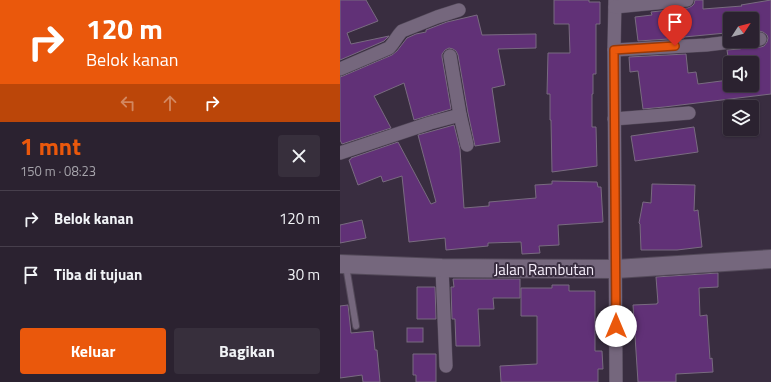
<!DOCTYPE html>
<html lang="id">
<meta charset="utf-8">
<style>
body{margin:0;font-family:"Titillium Web",sans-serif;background:#372f3c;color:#f1f3f6;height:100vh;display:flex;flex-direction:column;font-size:15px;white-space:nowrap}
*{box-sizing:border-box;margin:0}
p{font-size:13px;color:#a6a4ab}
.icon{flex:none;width:22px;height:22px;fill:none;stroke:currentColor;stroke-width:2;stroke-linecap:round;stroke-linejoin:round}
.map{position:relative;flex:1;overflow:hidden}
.drawer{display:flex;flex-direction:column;background:#2b2230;width:340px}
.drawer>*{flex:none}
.top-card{background:#ea580c;color:#fff;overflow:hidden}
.needle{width:26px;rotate:54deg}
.buttons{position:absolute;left:383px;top:12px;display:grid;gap:8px}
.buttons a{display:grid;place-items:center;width:36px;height:36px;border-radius:4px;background:#2b2230;box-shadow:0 1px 3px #0004,0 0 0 1px #473f4c;font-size:20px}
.pin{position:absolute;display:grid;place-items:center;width:34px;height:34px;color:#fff;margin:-41px -17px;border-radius:50% 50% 50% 0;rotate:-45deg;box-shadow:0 0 4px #0007}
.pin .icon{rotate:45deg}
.me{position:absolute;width:44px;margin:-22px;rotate:0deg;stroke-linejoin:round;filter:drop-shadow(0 0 3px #0008)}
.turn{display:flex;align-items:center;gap:14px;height:84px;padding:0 20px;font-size:18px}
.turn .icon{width:52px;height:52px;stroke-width:2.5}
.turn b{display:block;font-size:28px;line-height:34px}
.lanes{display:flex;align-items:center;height:38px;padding:0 20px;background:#0003;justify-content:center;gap:20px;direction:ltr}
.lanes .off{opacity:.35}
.round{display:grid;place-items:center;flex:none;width:42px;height:42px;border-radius:4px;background:#372f3c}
.head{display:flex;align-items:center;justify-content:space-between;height:68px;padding:0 20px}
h1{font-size:24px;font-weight:700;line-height:30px;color:#ea580c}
.cta{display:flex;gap:8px;margin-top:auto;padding:8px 20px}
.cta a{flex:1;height:46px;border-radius:4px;background:#ea580c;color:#fff;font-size:16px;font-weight:700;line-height:46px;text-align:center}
.cta a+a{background:#372f3c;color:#f1f3f6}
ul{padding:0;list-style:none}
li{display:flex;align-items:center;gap:12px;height:56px;padding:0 20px;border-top:1px solid #473f4c}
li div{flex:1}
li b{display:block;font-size:15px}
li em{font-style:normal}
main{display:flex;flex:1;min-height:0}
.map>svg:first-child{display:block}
</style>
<main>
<section class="drawer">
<div class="top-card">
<div class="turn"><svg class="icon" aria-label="right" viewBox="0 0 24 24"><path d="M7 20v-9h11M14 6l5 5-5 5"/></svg><div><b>120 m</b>Belok kanan</div></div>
<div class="lanes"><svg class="icon off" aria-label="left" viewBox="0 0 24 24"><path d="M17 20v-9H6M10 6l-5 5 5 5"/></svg><svg class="icon off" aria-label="ahead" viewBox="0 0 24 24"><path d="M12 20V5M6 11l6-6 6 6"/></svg><svg class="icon" aria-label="right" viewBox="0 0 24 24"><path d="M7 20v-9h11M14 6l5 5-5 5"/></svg></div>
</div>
<div class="head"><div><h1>1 mnt</h1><p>150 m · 08:23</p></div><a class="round"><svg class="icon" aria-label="close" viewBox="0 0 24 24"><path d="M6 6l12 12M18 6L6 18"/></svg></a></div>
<ul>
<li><svg class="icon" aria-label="right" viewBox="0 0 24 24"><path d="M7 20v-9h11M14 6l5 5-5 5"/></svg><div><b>Belok kanan</b></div><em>120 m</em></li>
<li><svg class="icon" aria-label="arrive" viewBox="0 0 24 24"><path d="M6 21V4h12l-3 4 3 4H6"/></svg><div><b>Tiba di tujuan</b></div><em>30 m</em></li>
</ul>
<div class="cta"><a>Keluar</a><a>Bagikan</a></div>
</section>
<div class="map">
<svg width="431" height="382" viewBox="0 0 431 382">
<rect width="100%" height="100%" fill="#392d40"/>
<g fill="#613177" stroke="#796b80" fill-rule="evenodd">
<path d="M0 0H26L38 21 7 33 11 44 49 36 44 41 0 60Z"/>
<path d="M214 0H249V2H260V24H256V74H253V94H252V127H256L257 166 212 172 211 120H210V94H207L208 53H230L229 24H214Z"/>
<path d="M355 0H363V9L402 6 401 5 431 0V94L324 107 303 109 298 71 290 72 289 57 346 54 348 73 356 72 358 84 389 80 387 63H389L387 50 400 49 403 48 406 45 409 47 413 48 421 47 424 46 427 42 428 38 427 35 423 32 419 31 412 32V19H390V34L386 35V33L344 37V38L298 41 295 17 312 15 311 12 348 8 352 6 354 4ZM390 63H412V85H390Z"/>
<path d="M137 15 142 35 196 34V48L158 49 165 85 152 88 160 142 135 146 128 113 118 55 116 51 113 49 109 48 105 50 102 54V57L111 109 74 120 64 83 34 96 51 128 2 144 0 140V77L3 76 52 55 57 51 67 38 76 34 86 32V30L107 22Z"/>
<path d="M114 125 120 149 124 208 149 206V202L196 198 195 185 212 184V181L257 182 258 187H261L263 222 218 225 219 245 199 246 200 253 182 254 181 242 148 243V246L106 250 105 238 69 242 62 176 43 182 41 176 18 185 9 160 11 159V158L58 142 91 204 96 202 78 135Z"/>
<path d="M354 127 358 152 295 161 291 136Z"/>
<path d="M312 184 355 185 354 211 358 210 362 247 337 250H301L300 224 299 223 303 202 311 203Z"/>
<path d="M22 220 26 238 0 243V225Z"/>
<path d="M378 273V287L359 288 360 316 367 315 370 359 372 358 373 372 336 374V382H298L293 305 317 304V303H318L316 277Z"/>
<path d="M113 279H180V298H153L154 309H138L140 346H116L115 319H112L111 287H114Z"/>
<path d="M212 285H229V291H255V351H262L263 369H258V382H161L160 366 197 364V316H181V288H212Z"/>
<path d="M77 287H95L96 319H77Z"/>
<path d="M8 305 11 333 33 331 35 350H37L40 382H23L22 375 0 378V306Z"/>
<rect x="67" y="328" width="16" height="14"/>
<path d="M73 354H96V382H76V375H73Z"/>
</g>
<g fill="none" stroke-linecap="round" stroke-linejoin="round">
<defs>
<path id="lane" d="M6 266 16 326"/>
<g id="street">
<path d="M275 0 274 50 276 382"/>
<path d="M275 7 347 0"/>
<path d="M412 40 420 39"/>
<path d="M274 50 366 45 399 41"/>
<path d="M110 56 120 115 127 145"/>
<path d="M0 69 49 48C54 43 57 36 62 31L97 17 119 10"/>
<path d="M274 119 349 113"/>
<path d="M0 153 90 123 120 115"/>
<path d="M102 268 106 366"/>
</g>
<path id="secondary" d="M0 264 102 268 276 269 431 259"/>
</defs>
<use href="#lane" stroke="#534959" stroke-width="8"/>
<use href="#street" stroke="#534959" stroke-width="14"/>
<use href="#secondary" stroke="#534959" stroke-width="20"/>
<use href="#lane" stroke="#75677d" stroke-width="6"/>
<use href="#street" stroke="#75677d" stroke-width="13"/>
<use href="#secondary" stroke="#75677d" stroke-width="18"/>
</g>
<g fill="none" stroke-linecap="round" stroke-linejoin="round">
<defs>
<path id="route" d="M276 326 274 50 335 46"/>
</defs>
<use href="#route" stroke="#983908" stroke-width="10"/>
<use href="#route" stroke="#ea580c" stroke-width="7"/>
</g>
<g text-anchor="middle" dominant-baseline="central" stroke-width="4" stroke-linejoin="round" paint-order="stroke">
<g font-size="15" fill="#f6eefb" stroke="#392d40">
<text x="204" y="269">Jalan Rambutan</text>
</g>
</g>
</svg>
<div class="buttons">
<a><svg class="needle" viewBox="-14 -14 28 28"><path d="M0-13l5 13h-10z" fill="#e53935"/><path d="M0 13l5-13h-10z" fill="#a6a4ab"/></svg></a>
<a><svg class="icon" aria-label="sound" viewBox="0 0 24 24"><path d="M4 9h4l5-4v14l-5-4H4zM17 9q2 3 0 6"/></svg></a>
<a><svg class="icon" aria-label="layers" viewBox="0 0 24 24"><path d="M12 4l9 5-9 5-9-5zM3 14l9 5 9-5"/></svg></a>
</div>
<div class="pin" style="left:335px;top:46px;background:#d93025"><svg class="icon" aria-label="arrive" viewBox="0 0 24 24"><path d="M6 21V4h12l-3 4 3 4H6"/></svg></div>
<svg class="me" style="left:276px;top:326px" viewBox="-20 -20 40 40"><circle r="19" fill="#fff"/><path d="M0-13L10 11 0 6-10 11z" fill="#ea580c"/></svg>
</div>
</main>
